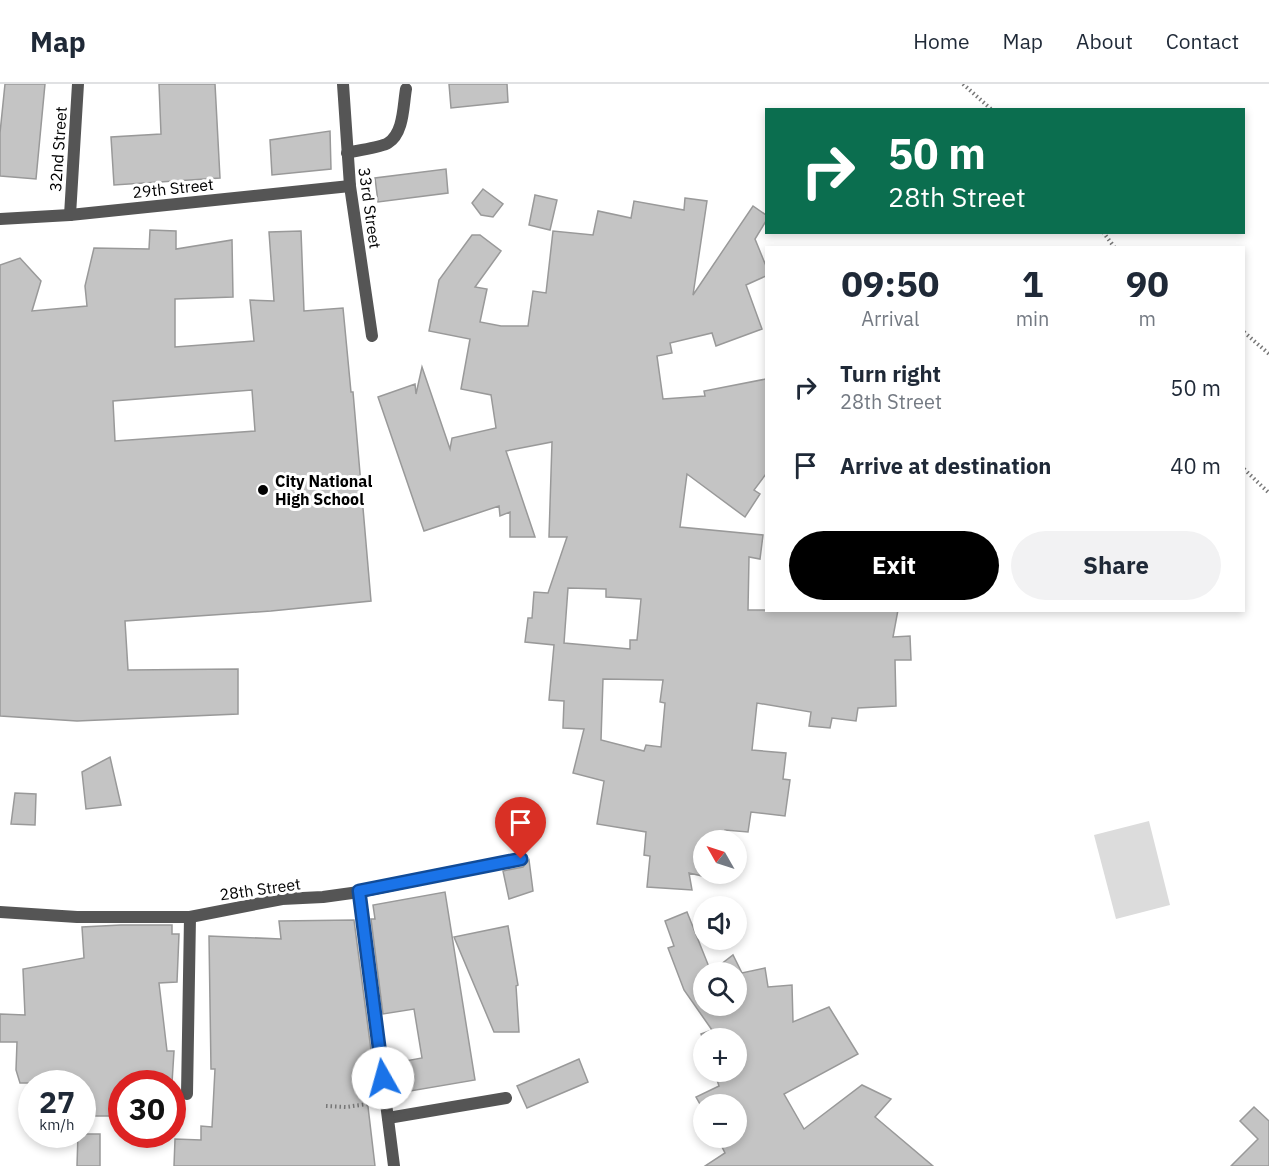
<!DOCTYPE html>
<meta charset="utf-8">
<style>
body{margin:0;font-family:"IBM Plex Sans",sans-serif;background:#f2f2f3;color:#1f2937;height:100vh;display:flex;flex-direction:column;font-size:22px;white-space:nowrap}
*{box-sizing:border-box;margin:0}
p{font-size:20px;color:#747a83}
.icon{flex:none;width:33px;height:33px;fill:none;stroke:currentColor;stroke-width:2;stroke-linecap:round;stroke-linejoin:round}
.map{position:relative;flex:1;overflow:hidden}
.side{position:absolute;left:765px;top:162px;width:480px;height:366px;display:flex;flex-direction:column;background:#fff;border-radius:0px;box-shadow:0 3px 9px #0003}
.side>*{flex:none}
.top-card{position:absolute;left:765px;top:24px;width:480px;height:126px;border-radius:0px;box-shadow:0 3px 9px #0003;background:#0b6e4f;color:#fff;overflow:hidden}
.needle{width:39px;rotate:309deg}
.tools{position:absolute;left:693px;top:746px;display:grid;gap:12px}
.tools a{display:grid;place-items:center;width:54px;height:54px;border-radius:50%;background:#fff;box-shadow:0 3px 9px #0003;font-size:30px}
.speed{position:absolute;left:18px;top:986px;display:flex;gap:12px;font-size:30px;font-weight:700;text-align:center}
.speed>*{display:grid;place-content:center;width:78px;height:78px;border-radius:50%;background:#fff;box-shadow:0 3px 9px #0003;line-height:1}
.speed small{font-size:15px;font-weight:400}
.speed .limit{border:9px solid #d22;background:#fff;color:#111}
.pin{position:absolute;display:grid;place-items:center;width:51px;height:51px;color:#fff;margin:-62px -26px;border-radius:50% 50% 50% 0;rotate:-45deg;box-shadow:0 0 6px #0007}
.pin .icon{rotate:45deg}
.me{position:absolute;width:66px;margin:-33px;rotate:353deg;stroke-linejoin:round;filter:drop-shadow(0 0 4px #0008)}
.turn{display:flex;align-items:center;gap:21px;height:126px;padding:0 24px;font-size:27px}
.turn .icon{width:78px;height:78px;stroke-width:2.5}
.turn b{display:block;font-size:42px;line-height:51px}
.eta{display:flex;justify-content:space-evenly;align-items:center;height:102px;text-align:center}
.eta b{font-size:36px;font-weight:700;line-height:42px}
.action{display:flex;gap:12px;margin-top:auto;padding:12px 24px}
.action a{flex:1;height:69px;border-radius:36px;background:#000;color:#fff;font-size:24px;font-weight:700;line-height:69px;text-align:center}
.action a+a{background:#f2f2f3;color:#1f2937}
ul{padding:0;list-style:none}
li{display:flex;align-items:center;gap:18px;height:78px;padding:0 24px}
li div{flex:1}
li b{display:block;font-size:22px}
li em{font-style:normal}
header{display:flex;align-items:center;gap:36px;box-sizing:border-box;height:84px;padding:0 30px;background:#fff;border-bottom:2px solid #e0e1e3}
header strong{font-size:28px}
nav{display:flex;gap:33px;margin-inline-start:auto;font-size:21px}
.map>svg:first-child{display:block}
</style>
<header>
<strong>Map</strong>
<nav><a>Home</a><a>Map</a><a>About</a><a>Contact</a></nav>
</header>
<div class="map">
<svg width="1269" height="1082" viewBox="0 0 1269 1082">
<rect width="100%" height="100%" fill="#fff"/>
<path fill="#dcdcdc" d="M1149 737 1170 821 1116 835 1094 751Z"/>
<g fill="#c4c4c4" stroke="#999" stroke-width="1.5" fill-rule="evenodd">
<path d="M5 0H45L36 95 0 92V49Z"/>
<path d="M159 0H215L220 94 114 101 111 53 161 50Z"/>
<path d="M449 0H507L508 18 451 24Z"/>
<path d="M330 47 331 85 272 91 270 56Z"/>
<path d="M446 85 448 109 378 118 375 94Z"/>
<path d="M483 105 503 120 493 133 481 131 472 119Z"/>
<path d="M535 111 557 116 550 146 529 141Z"/>
<path d="M685 114 707 117 693 211 753 122 766 131V137L755 155 766 182V192L746 201 762 245 716 262 712 249 670 259 672 269 657 272 663 315 705 312 704 307 766 295V390L754 406 760 410 745 433 687 390 680 443 763 451 760 475 749 473 748 526H898L893 553 910 552 911 576H895L896 622 858 624 856 637 832 634 830 644 809 642 811 628 757 619 752 666 786 669 783 695 790 696 785 732 751 728 748 748 725 746 723 756H704V789H712L711 794 689 789 692 806 647 803 650 772 644 771 646 748 597 740 604 697 573 689 584 645 563 644 564 617 549 616 554 561 525 558 528 534H532L534 508 548 509 567 453H549L552 358 506 367 535 453H510V428L500 432 499 422 424 447 378 313 415 300 416 310 422 283 450 365 452 354 496 344 491 311 461 305 470 255 429 247 439 196 472 151H480L501 167 475 203 487 205 480 238 501 242H528L533 207 546 209 553 147 593 151 598 127 631 134 634 117 684 126ZM568 504 606 505V513L641 515 637 556H630V565L564 559ZM603 595 663 596 660 618 665 619 661 663 646 661 644 667 601 656Z"/>
<path d="M150 146 176 147V165L232 156 233 213 175 215V263L254 257 250 216 274 217 269 148 301 147 304 227 343 224 351 308H353L371 517 271 527 125 537 128 586 238 585V630L77 637 0 632V181L20 174 41 197 32 227 87 222 85 202 94 164 149 165ZM252 306 255 347 115 357 113 317Z"/>
<path d="M110 673 121 721 86 725 82 688Z"/>
<path d="M15 709 36 710 35 741 11 740Z"/>
<path d="M529 776 533 807 509 815 503 787 523 783Z"/>
<path d="M445 808 475 996 393 1010 389 980 422 974 414 925 383 930 371 835H375L373 821Z"/>
<path d="M687 828 711 888H704V921H736V888H711L733 871 742 889 765 884 768 903 792 901 793 938 829 923 858 970 784 1010 804 1045 862 1001 891 1015 875 1033 933 1082H705L725 1069 717 1053H736V1020H704V1027L696 1013 719 1002 714 987H736V954H704V958L701 950 712 946 684 906 668 864 674 862 665 837Z"/>
<path d="M354 836 377 1012 367 1014 375 1082H174L175 1055 201 1056V1042L212 1043 215 985H211L209 852 281 855 279 837Z"/>
<path d="M121 841H172V850H179L177 898 159 899 167 967H174L172 999H122V1032H82V999H20L16 986 17 958H0V930L25 931 23 885 84 874 82 843Z"/>
<path d="M508 842 518 901 516 902 519 948H494L454 853Z"/>
<path d="M579 975 588 998 527 1024 517 1002Z"/>
<path d="M1254 1023 1269 1037V1082H1231L1258 1055 1240 1037Z"/>
<path d="M78 1050H100V1082H77Z"/>
</g>
<g fill="none" stroke-linecap="round" stroke-linejoin="round">
<g stroke="#777" stroke-width="4" stroke-dasharray="1.5 3" stroke-linecap="butt">
<path d="M963 0 992 26"/>
<path d="M1103 148 1115 164"/>
<path d="M1244 248 1269 270"/>
<path d="M1244 385 1269 409"/>
<path d="M326 1022 346 1023 368 1020"/>
</g>
<g stroke="#555" stroke-width="12">
<path d="M347 69C357 66 380 64 388 59 404 49 403 22 406 5"/>
<path d="M187 1010 190 833"/>
<path d="M388 1034 506 1014"/>
</g>
<g stroke="#555" stroke-width="12">
<path d="M343 0 350 102 372 252"/>
<path d="M70 131 78 0"/>
<path d="M0 135 70 131 350 102"/>
<path d="M359 808 394 1082"/>
<path d="M0 828 77 833H190L282 815 323 813 359 808 521 775"/>
</g>
</g>
<g fill="none" stroke-linecap="round" stroke-linejoin="round">
<defs>
<path id="route" d="M383 994 359 807 521 775"/>
</defs>
<use href="#route" stroke="#114b97" stroke-width="15"/>
<use href="#route" stroke="#1a73e8" stroke-width="10"/>
</g>
<circle fill="#000" stroke="#fff" stroke-width="2" cx="263" cy="406" r="6"/>
<g text-anchor="middle" dominant-baseline="central" stroke-width="6" stroke-linejoin="round" paint-order="stroke">
<g font-size="16" fill="#000" stroke="#fff">
<text transform="translate(58 65) rotate(-86)">32nd Street</text>
<text transform="translate(173 104) rotate(-6)">29th Street</text>
<text transform="translate(370 124) rotate(82)">33rd Street</text>
<text transform="translate(260 805) rotate(-8)">28th Street</text>
</g>
<g font-size="16" font-weight="bold" fill="#000" stroke="#fff" text-anchor="start">
<text x="275" y="397">City National<tspan x="275" dy="18">High School</tspan></text>
</g>
</g>
</svg>
<div class="tools">
<a><svg class="needle" viewBox="-14 -14 28 28"><path d="M0-13l5 13h-10z" fill="#e53935"/><path d="M0 13l5-13h-10z" fill="#747a83"/></svg></a>
<a><svg class="icon" aria-label="sound" viewBox="0 0 24 24"><path d="M4 9h4l5-4v14l-5-4H4zM17 9q2 3 0 6"/></svg></a>
<a><svg class="icon" aria-label="search" viewBox="0 0 24 24"><circle cx="10" cy="10" r="6"/><path d="M15 15l6 6"/></svg></a>
<a>+</a>
<a>−</a>
</div>
<div class="speed"><div>27<small>km/h</small></div><div class="limit">30</div></div>
<div class="pin" style="left:521px;top:775px;background:#d93025"><svg class="icon" aria-label="arrive" viewBox="0 0 24 24"><path d="M6 21V4h12l-3 4 3 4H6"/></svg></div>
<svg class="me" style="left:383px;top:994px" viewBox="-20 -20 40 40"><circle r="19" fill="#fff"/><path d="M0-13L10 11 0 6-10 11z" fill="#1a73e8"/></svg>
<div class="top-card">
<div class="turn"><svg class="icon" aria-label="right" viewBox="0 0 24 24"><path d="M7 20v-9h11M14 6l5 5-5 5"/></svg><div><b>50 m</b>28th Street</div></div>
</div>
<section class="side">
<div class="eta">
<div><b>09:50</b><p>Arrival</p></div>
<div><b>1</b><p>min</p></div>
<div><b>90</b><p>m</p></div>
</div>
<ul>
<li><svg class="icon" aria-label="right" viewBox="0 0 24 24"><path d="M7 20v-9h11M14 6l5 5-5 5"/></svg><div><b>Turn right</b><p>28th Street</p></div><em>50 m</em></li>
<li><svg class="icon" aria-label="arrive" viewBox="0 0 24 24"><path d="M6 21V4h12l-3 4 3 4H6"/></svg><div><b>Arrive at destination</b></div><em>40 m</em></li>
</ul>
<div class="action"><a>Exit</a><a>Share</a></div>
</section>
</div>
